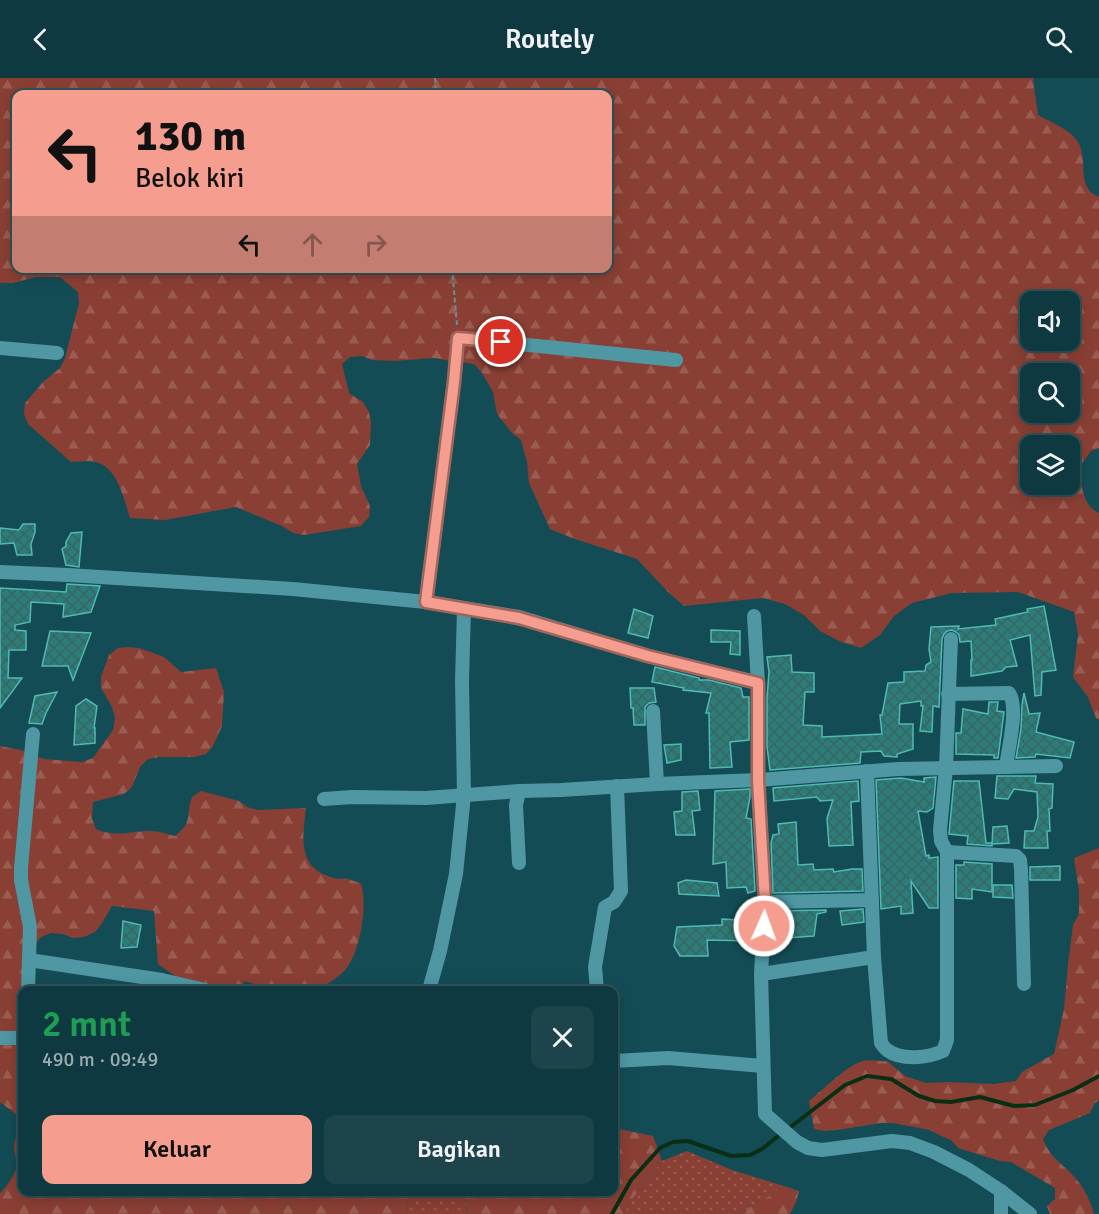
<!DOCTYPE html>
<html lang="id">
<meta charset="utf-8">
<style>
body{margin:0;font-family:Signika,sans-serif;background:#1d444b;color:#f1f3f6;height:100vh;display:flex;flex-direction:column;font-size:22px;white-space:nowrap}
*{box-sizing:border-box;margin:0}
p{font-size:20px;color:#9bacb1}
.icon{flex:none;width:33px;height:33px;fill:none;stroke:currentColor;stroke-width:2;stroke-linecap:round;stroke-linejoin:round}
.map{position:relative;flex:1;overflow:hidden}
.details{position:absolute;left:18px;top:908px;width:600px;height:210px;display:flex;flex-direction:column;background:#0f3940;border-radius:12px;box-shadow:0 3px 15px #0003,0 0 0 2px #2f5359}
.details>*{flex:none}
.top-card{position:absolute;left:12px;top:12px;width:600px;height:183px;border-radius:12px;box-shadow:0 3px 15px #0003,0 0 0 2px #2f5359;background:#f59d8e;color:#111;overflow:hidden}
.controls{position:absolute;left:1020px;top:213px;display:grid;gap:12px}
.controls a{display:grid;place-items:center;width:60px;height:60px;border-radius:12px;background:#0f3940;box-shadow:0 3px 15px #0003,0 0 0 2px #2f5359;font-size:30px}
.pin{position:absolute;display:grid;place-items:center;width:51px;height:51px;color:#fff;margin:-26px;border:3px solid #fff;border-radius:50%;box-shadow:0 2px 6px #0007}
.me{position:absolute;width:66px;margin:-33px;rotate:2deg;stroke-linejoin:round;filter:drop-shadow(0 0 4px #0008)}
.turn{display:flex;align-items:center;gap:21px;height:126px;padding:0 24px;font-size:27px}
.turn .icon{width:78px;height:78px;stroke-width:2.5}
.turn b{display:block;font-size:42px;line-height:51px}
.lanes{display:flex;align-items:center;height:57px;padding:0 24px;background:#0003;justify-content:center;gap:30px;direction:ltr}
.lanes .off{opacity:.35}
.round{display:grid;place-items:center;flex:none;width:63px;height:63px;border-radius:12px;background:#1d444b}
.summary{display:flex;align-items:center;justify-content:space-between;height:102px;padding:0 24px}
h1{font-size:36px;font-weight:600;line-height:45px;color:#1e9e55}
.primary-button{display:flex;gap:12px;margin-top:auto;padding:12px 24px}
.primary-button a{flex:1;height:69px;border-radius:12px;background:#f59d8e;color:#111;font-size:24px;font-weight:600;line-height:69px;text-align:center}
.primary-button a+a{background:#1d444b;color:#f1f3f6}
header{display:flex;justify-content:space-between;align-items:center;height:78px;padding:0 24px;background:#0f3940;font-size:27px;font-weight:600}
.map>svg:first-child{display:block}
</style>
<header><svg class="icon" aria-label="back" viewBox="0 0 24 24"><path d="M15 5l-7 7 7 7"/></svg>Routely<svg class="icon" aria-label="search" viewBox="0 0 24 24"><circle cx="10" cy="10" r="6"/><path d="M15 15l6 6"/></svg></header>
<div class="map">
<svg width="1099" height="1136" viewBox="0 0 1099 1136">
<defs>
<pattern id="grass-dots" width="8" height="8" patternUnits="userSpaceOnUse" patternTransform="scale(1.5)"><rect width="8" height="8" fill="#8a3f34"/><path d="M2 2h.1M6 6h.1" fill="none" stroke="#9a5c52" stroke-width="1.8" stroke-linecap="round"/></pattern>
<pattern id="forest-firs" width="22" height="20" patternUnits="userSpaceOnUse" patternTransform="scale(1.5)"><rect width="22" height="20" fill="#8a3f34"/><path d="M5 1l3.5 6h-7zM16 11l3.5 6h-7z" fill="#9a5c52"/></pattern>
<pattern id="building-cross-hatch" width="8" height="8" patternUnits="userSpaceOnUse" patternTransform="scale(1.5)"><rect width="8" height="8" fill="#2c7d79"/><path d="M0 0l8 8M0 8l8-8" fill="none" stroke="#386462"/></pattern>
</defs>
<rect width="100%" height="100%" fill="#144c55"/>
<g fill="url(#grass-dots)">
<path d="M687 1073 732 1092 784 1108 760 1125 737 1136H624L629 1125 662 1083Z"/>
<path d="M409 1113H468L464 1123 468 1136H407Z"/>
</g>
<g fill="url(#forest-firs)" fill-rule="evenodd">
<path d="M0 0H1034L1033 2 1038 37C1050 44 1070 51 1078 64 1089 83 1075 110 1099 119V370L1091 373 1079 390C1082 406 1082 428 1099 435V642L1096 640 1088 619 1073 599 1078 556 1074 534 1018 514 952 515 912 525 894 538 880 557 861 570 839 563 820 553 804 537 785 526 763 520 684 528 667 513 637 481 572 460 550 451 529 405 527 384 521 362 512 355 497 336 493 314 482 295 474 286 433 280 395 283 372 282 362 278 350 279 342 286 349 315 363 324 369 334 371 345 370 367 357 386 361 408 370 428 369 439 361 448 304 457 293 455 282 448 236 429 165 442 130 440C124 421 118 390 96 384 88 382 79 384 71 384L28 346 24 336 25 325 43 304 60 290 65 280 79 225 78 214 60 199H36L13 205H0ZM16 16H608V190H16ZM1030 224H1070V262H1030ZM1030 296H1070V334H1030ZM1030 368H1070V406H1030Z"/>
<path d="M128 569 139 570 164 579 181 594 216 590 224 614 222 648 213 668 206 676 194 679H159L148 681 140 689 132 709 124 716 93 724 92 741 96 751C116 760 130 753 150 753 158 753 167 756 175 758 194 743 185 738 192 719L201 713 239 723 247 729 258 732 306 730C302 763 297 792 338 801 341 801 345 800 348 801 352 802 357 804 361 806 368 827 360 875 345 892 339 899 322 910 314 912H276L244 903 241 912H173L175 898 158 886 154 833 112 828 102 845 95 854 84 859 73 860 63 856 51 855 41 859 34 868 22 912V1113H284L288 1114 289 1113H409L407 1136H0V1115C6 1110 16 1096 17 1087 17 1079 12 1072 15 1063 18 1052 22 1056 22 1041L0 1024V668L21 672 44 681 82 684 93 680 113 652 115 640 112 629 101 610V599L109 577 118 570Z"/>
<path d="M1099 770V1022L1094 1026 1090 1035 1049 1052 1043 1061C1048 1076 1059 1084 1070 1094 1082 1106 1090 1121 1094 1136H1050L1047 1128 1055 1121V1110L1011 1084 1000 1083 958 1070 951 1062 941 1058 930 1052 893 1045H881L837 1052 825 1053 814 1051 809 1023C823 1012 847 987 863 983 870 981 880 984 887 983L905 998 926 1005 948 1004 993 1006 1016 1003 1022 994 1054 976 1064 931 1068 886 1073 847 1079 836V813L1074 780Z"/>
<path d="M614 1050 653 1058 662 1083 629 1125 624 1136H468L464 1123 468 1113H614Z"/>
<path d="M784 1108 799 1113 796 1124 790 1136H737L759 1125Z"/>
</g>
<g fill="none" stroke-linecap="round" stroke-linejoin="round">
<g stroke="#082f15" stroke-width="4">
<path d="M788 1051 845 1007 867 998 891 1001 919 1018 935 1023 951 1024 980 1019 1014 1028 1035 1027 1073 1012 1099 998"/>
<path d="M612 1136 631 1102 660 1070 673 1064 688 1063 731 1078 750 1077 762 1071 782 1055"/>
</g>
</g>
<g fill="url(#building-cross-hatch)" stroke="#50b9b3" stroke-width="1.5">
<path d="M23 446H35V454L31 466 32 477H17L14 465 0 466V450L19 452Z"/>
<path d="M82 454 79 489 66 487 62 471 66 468V464L71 455Z"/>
<path d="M67 506 100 508 91 534 63 539 64 526 31 524 30 544 15 547V552L26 553V572H9L8 600H22L0 630V510L66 514Z"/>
<path d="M1044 528 1056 592 1042 594 1041 617 1035 618 1030 557 1010 562 1017 588 1006 589 1002 593 971 598V582H972L971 563 960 564 959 557 956 554 952 552 947 553 944 556 942 561 939 629 933 628 932 654 920 653 923 628H921V623L900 626 899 646H913V671L897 676V679L884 678 881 673 861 674 860 685 770 692 767 669V620L769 594 767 579 791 577 792 594 814 595V614H805L803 647 822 648V659L882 656 880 637H882L888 605 904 604V594L925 593 926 587 931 584 929 571 931 549 959 548 958 551 996 547 995 541 1028 534 1027 531Z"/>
<path d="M634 531 653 538 648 560 628 555Z"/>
<path d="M711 552 740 553V577L730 576 731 564H711Z"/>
<path d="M50 553 91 555 73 602 68 588H42Z"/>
<path d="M655 589 699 600V602H709L741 610 743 619H749V662L730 664 732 689 710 690 709 635H706L711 615 683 612 684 610 652 604Z"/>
<path d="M630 610H654L656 624 649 625 645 629V647H634L633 630H631Z"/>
<path d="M57 614 46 635 42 646 29 645 35 618Z"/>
<path d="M1024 615 1029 636 1040 635 1036 654 1074 664 1070 680 1036 676 1035 679 1016 680 1021 651 1022 627Z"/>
<path d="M86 621 97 628 94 650H95V665L74 667 76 628Z"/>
<path d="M989 624H998L997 633 1004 634 998 680H994V677L956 676V655H961L963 631 988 636Z"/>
<path d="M681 666V682L667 685 664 667Z"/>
<path d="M997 698H1036L1035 705 1053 706 1052 730 1049 731 1050 753H1047L1048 770H1024L1025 753H1034L1038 739 1037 714 1014 711 1008 721 995 720Z"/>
<path d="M936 699 933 730 927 734 918 733 926 778 929 777V780L938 779V830H929L911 803 913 835 901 836V828L881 831 876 702 901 700 924 704V700Z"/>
<path d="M858 703 859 723 851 724 853 767 829 768 827 740 833 722 820 723 817 719 774 723 773 710Z"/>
<path d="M954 703H979L986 765H992V768L967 766 968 758 949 756Z"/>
<path d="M750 711V719L746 740 751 741 755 813 748 815 746 809 727 810 726 784 713 786 715 713Z"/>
<path d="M698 713 700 732 692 733 695 757H676L674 734 682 733V714Z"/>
<path d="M796 744 798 787 813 786 814 792 833 791 834 794 852 791H862L863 813 773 815 771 765 773 757 779 756 778 746Z"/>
<path d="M1007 748 1009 765 992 766 993 749Z"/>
<path d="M964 784 992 786V814L972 811V821L956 820V787H964Z"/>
<path d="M1060 788V802H1030V789Z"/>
<path d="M686 802 717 805 719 818 679 816 678 805Z"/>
<path d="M993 807H1012L1013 820 993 819Z"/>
<path d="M863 831 864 844 842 847 840 833Z"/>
<path d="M826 832V834L817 836 814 858 772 861 774 833Z"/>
<path d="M722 841 755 843 754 863 707 862 708 878H680L674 868 677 849 722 847Z"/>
<path d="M123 843 141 847 137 869 121 870Z"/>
</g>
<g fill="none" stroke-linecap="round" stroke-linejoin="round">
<g stroke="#659299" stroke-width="2" stroke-dasharray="4.5 3" stroke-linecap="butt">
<path d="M435 0 436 16"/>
<path d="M452 190 457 247"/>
</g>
<g stroke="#4e97a3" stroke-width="14">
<path d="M0 270 57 275"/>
<path d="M0 494 68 497 293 511 426 524 519 539 648 578 758 605"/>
<path d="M426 524 454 304 458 260 676 282"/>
<path d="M754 538 758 605V702L765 824 761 896 765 1036 797 1064 808 1070 822 1072 892 1063 910 1065 934 1074 969 1092 1001 1113 1030 1136"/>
<path d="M948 616 1009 615C1019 629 1008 671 1006 689"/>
<path d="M653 633 657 706"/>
<path d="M867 693 874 879 881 965C883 967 884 970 887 972 902 983 928 980 943 973L947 962V774L941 763 940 752 946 690 951 561"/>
<path d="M324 721 352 719 426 720 519 713 561 712 657 706 758 702 898 691 1056 688"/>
<path d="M947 774 1016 778 1020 782 1021 791 1024 906"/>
<path d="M519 785 516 727 519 713"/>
<path d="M765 824 872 822"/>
<path d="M29 882 162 902 205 912"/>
<path d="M761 896 874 879"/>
<path d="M28 912 30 849 21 802V790L33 656"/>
<path d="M429 912 440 873 456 796 464 717 462 603 464 531"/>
<path d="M597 912 595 889 605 829 614 824 621 813 617 708"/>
<path d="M0 960H17L22 957"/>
<path d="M614 983 668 980 763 988"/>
<path d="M1001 1136V1113"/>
</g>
</g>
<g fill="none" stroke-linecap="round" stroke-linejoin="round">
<defs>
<path id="route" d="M501 264 458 260 454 304 426 524 519 540 648 578 758 605V702L765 824 764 848"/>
</defs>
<use href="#route" stroke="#9f665c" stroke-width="15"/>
<use href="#route" stroke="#f59d8e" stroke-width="10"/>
</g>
</svg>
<div class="controls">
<a><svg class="icon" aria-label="sound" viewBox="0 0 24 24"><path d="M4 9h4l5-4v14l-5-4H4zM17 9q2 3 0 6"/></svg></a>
<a><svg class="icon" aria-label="search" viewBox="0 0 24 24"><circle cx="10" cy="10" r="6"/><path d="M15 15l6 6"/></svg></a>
<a><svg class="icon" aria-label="layers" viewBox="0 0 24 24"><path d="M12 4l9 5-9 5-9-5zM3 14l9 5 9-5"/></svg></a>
</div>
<div class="pin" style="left:501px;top:264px;background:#d93025"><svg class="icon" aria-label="arrive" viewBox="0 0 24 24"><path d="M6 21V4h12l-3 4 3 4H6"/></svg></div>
<svg class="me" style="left:764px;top:848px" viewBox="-20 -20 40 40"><circle r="17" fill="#f59d8e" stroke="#fff" stroke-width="3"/><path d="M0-11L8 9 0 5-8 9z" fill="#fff"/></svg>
<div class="top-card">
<div class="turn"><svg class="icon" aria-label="left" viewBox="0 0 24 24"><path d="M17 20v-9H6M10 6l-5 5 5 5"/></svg><div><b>130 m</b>Belok kiri</div></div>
<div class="lanes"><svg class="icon" aria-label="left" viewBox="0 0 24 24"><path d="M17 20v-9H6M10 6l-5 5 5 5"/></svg><svg class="icon off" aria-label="ahead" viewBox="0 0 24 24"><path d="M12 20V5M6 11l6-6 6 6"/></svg><svg class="icon off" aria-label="right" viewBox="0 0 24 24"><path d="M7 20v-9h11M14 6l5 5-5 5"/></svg></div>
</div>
<section class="details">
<div class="summary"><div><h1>2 mnt</h1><p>490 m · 09:49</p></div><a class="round"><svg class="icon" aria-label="close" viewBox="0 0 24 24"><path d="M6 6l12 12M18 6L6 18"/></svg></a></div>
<div class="primary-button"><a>Keluar</a><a>Bagikan</a></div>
</section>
</div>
